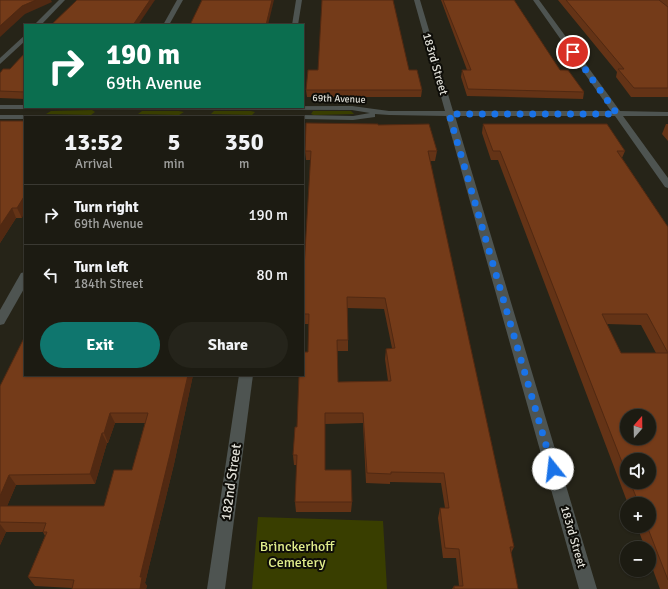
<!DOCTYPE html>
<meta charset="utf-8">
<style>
body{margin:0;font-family:Signika,sans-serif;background:#25241b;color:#f1f3f6;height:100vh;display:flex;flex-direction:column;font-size:15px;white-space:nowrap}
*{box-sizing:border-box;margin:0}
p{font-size:13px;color:#a0a19f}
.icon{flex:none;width:22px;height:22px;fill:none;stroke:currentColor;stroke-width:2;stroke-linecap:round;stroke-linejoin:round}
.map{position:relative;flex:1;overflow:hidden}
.panel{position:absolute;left:24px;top:116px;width:280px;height:260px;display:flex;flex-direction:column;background:#1c1b12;border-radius:0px;box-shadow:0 1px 3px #0004,0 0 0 1px #3a3932}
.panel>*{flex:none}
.banner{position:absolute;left:24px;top:24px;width:280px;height:84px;border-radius:0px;box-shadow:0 1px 3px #0004,0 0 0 1px #3a3932;background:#0b6e4f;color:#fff;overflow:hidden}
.needle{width:26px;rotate:20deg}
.buttons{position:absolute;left:620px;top:409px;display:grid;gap:8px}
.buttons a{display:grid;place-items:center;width:36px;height:36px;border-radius:50%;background:#1c1b12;box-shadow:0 1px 3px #0004,0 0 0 1px #3a3932;font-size:20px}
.pin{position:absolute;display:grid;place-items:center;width:34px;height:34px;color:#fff;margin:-17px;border:2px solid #fff;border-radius:50%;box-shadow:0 1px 4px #0007}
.me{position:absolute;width:44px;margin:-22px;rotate:344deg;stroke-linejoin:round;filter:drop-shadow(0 0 3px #0008)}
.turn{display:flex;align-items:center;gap:14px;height:84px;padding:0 16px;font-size:18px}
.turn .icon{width:52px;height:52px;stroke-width:2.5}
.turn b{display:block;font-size:28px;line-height:34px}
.eta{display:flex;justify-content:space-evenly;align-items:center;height:68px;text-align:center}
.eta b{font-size:24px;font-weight:800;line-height:28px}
.action{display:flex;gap:8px;margin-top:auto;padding:8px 16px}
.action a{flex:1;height:46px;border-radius:24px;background:#0f766e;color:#fff;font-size:16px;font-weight:800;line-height:46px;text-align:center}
.action a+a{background:#25241b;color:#f1f3f6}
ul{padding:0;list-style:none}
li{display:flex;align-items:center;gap:12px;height:60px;padding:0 16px;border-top:1px solid #3a3932}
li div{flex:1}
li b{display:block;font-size:15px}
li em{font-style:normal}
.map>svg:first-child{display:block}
</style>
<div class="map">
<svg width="668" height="589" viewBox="0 0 668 589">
<rect width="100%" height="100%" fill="#262418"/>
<g fill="#393e00">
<path d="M92 110 95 112 91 115 46 114 51 111Z"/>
<path d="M142 111H179L184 112 179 115 138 114Z"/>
<path d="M214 111H251L255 112 252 115 211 114Z"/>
<path d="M313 111H351L354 114 314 115 311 114Z"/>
<path d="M258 517 383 521 387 589H252Z"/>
</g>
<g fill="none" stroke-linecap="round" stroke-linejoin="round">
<g fill="#4e5451" fill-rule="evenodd">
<path d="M59 0H65L41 25H34Z"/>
<path d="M177 0H183L169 25H163Z"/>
<path d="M296 0H302L298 25H292Z"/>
<path d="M414 0H420L453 111H611L533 0H539L620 111 668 112V116H623L668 178V188L665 187 615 116H455L597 589H579L446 116 389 115 375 114V117L353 120 303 119V117H299L303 115 353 116 370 113 352 110 0 109V105H25V107L352 106 389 111H445Z"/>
<path d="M25 35V41L0 64V58Z"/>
<path d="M0 115H109L113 117H25V119H0Z"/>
<path d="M25 272V287L4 324 0 325V310L21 273Z"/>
<path d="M239 375H253L225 589H207Z"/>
</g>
</g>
<g fill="#643316" fill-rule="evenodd">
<path d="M441 0H514L560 70 584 92 583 99 467 96 461 77 462 70H467Z"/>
<path d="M558 0H668V97H631L616 77 617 72Z"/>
<path d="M25 53V99L0 98V73L10 69Z"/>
<path d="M409 70 422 90 421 97H307L306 90Z"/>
<path d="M0 121 22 218H16L0 243Z"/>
<path d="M483 124 625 151 622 158 668 227V589H660L649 559V548H645L637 526H649V504H628L504 176 498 160H491L482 133ZM607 324 641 325 656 353H621ZM627 460 649 482H627Z"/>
<path d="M666 124H668V141L662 134Z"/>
<path d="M378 125 437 151 435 161H430L514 547 511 553 518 589H452L454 586H459L456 558H443L438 518 440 508H445L441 483 390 482V484L366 483 363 423 325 424V470L352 502 351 512H296L295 502 297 465H294L293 455 308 352 309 324H303V285L311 160H306L305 151ZM347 308 384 309 392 348 386 349 385 359 388 381 338 382 337 351H348V340Z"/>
<path d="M193 375 174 464 145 583 147 586 146 589H72V588L35 586 28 577 45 536 43 532H6L0 545V386ZM115 423H145L132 470 104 506H7L16 485 95 484 107 443H108Z"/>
</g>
<g fill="#512912">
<path d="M36 0H51L52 2 25 14 0 37V26L22 6Z"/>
<path d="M150 0H155L138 25H133Z"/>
<path d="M272 0H274L268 25H266Z"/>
<path d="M25 195V212L22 218 17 208Z"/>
<path d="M12 208 16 218 0 243V226Z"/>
<path d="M188 375H193L174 464 145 583 147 586 146 589H140V577Z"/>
<path d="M110 413 115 423 108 443 104 433Z"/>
<path d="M102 433 107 443 95 484 90 474Z"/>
<path d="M9 475 16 485 3 516 0 512V496Z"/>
<path d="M0 524 6 532 0 545Z"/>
</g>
<g fill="#743b19" stroke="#512912" fill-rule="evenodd">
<path d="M0 0H36L22 6 0 26Z"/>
<path d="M77 0H150L133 25H51Z"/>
<path d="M202 0H272L266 25H190Z"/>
<path d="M322 0H393L409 70H417L422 90H306L308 70H318Z"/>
<path d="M443 0H514L560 70H568L584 92 468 89 462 70H471Z"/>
<path d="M566 0H659L668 7V88H634L618 69H624Z"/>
<path d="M25 53V92L0 91V73L3 69H10Z"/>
<path d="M0 121H25V195L17 208H12L0 226Z"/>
<path d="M306 123 378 124V125L429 124 437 151H428L514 547H510L518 589H454V586H463L459 549 445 548 440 508H449L444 473 391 472V474L367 473 363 413H325V470H351L352 502H295L297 455H293L295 427H297L299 375H303V352H308L309 314H303V285L311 151H305ZM347 297 385 298 395 348 386 349 391 381 338 382 337 340H348Z"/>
<path d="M483 124H607L625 151H617L668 227V580L647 526H649V504H639L630 482H649V460H627V475L506 166 500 151H493ZM602 314H647L668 353H621ZM627 416H649V438H627Z"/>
<path d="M25 336V375H188L170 454 140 577H142L140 589H72L74 580 28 577 47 532H43L46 523 0 522V506H104L114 470H132L148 413H110L104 433H102L90 474 9 475 0 496V386Z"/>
</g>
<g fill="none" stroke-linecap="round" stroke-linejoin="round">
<path stroke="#1a73e8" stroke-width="7" stroke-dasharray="0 12.6" d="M553 469 449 114H617L573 52"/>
</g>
<g text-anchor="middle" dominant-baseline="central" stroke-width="4" stroke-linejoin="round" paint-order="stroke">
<g font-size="10" fill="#dfded6" stroke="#0e0d08">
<text transform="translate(339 99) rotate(2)">69th Avenue</text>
</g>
<g font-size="12" fill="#dfded6" stroke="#0e0d08">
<text transform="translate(435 64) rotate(74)">183rd Street</text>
<text transform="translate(573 537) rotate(74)">183rd Street</text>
</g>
<g font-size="14" fill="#dfded6" stroke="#0e0d08">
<text transform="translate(231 482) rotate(-82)">182nd Street</text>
</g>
<g font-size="14" fill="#e0ec8b" stroke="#0e0d08">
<text x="297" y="546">Brinckerhoff<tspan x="297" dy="16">Cemetery</tspan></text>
</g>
</g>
</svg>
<div class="buttons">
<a><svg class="needle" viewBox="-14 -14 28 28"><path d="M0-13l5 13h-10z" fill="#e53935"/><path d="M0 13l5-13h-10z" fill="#a0a19f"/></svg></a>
<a><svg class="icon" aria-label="sound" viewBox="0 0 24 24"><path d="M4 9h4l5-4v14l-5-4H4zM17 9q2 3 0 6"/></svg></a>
<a>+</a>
<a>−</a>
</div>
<div class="pin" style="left:573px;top:52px;background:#d93025"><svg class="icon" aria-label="arrive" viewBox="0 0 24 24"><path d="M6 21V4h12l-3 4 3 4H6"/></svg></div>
<svg class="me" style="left:553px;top:469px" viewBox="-20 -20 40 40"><circle r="19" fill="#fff"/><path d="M0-13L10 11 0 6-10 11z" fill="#1a73e8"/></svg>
<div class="banner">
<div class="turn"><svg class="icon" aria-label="right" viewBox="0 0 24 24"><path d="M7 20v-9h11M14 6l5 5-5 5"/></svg><div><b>190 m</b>69th Avenue</div></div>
</div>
<section class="panel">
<div class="eta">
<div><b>13:52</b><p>Arrival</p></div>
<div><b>5</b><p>min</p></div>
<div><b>350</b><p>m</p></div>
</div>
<ul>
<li><svg class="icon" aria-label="right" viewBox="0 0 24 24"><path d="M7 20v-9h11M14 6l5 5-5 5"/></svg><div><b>Turn right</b><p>69th Avenue</p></div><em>190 m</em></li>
<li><svg class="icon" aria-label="left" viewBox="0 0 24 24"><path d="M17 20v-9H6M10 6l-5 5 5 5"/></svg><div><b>Turn left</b><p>184th Street</p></div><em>80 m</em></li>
</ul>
<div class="action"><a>Exit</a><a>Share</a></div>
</section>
</div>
